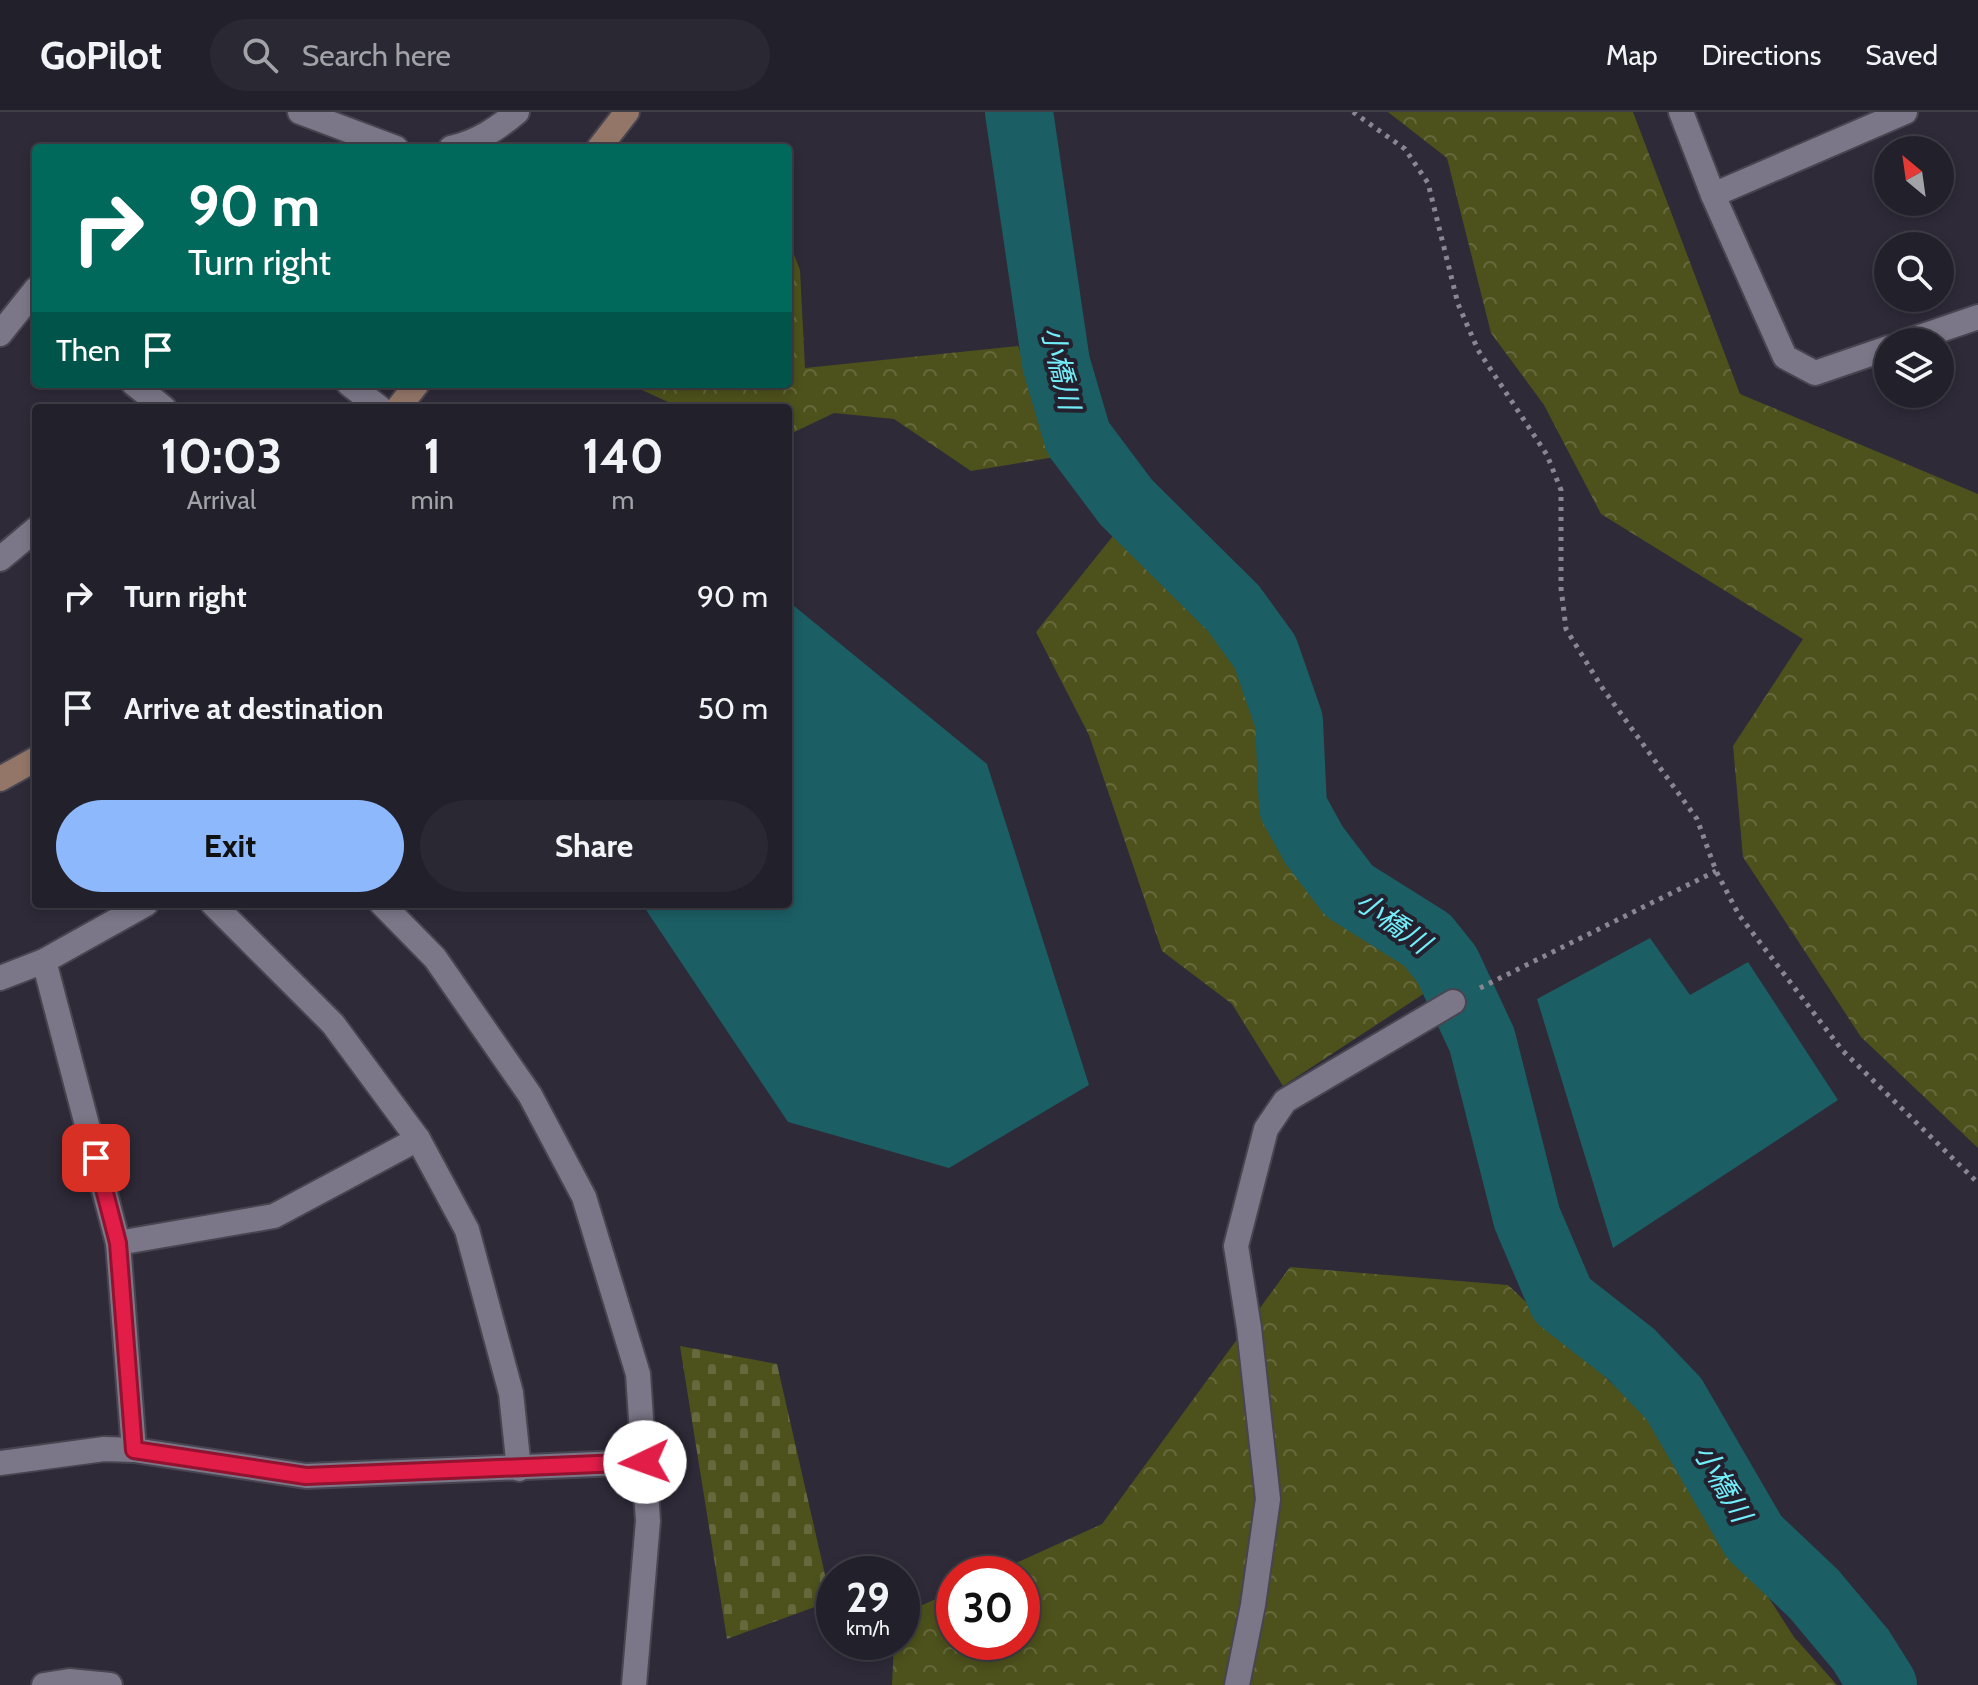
<!DOCTYPE html>
<meta charset="utf-8">
<style>
body{margin:0;font-family:Cabin,"Noto Sans JP",sans-serif;background:#2a2832;color:#f1f3f6;height:100vh;display:flex;flex-direction:column;font-size:30px;white-space:nowrap}
*{box-sizing:border-box;margin:0}
p{font-size:26px;color:#a2a3a8}
.icon{flex:none;width:44px;height:44px;fill:none;stroke:currentColor;stroke-width:2;stroke-linecap:round;stroke-linejoin:round}
.map{position:relative;flex:1;overflow:hidden}
.drawer{position:absolute;left:32px;top:292px;width:760px;height:504px;display:flex;flex-direction:column;background:#22202a;border-radius:8px;box-shadow:0 4px 12px #0003,0 0 0 2px #3f3e47}
.drawer>*{flex:none}
.guide{position:absolute;left:32px;top:32px;width:760px;height:244px;border-radius:8px;box-shadow:0 4px 12px #0003,0 0 0 2px #3f3e47;background:#00695c;color:#fff;overflow:hidden}
.needle{width:52px;rotate:331deg}
.tools{position:absolute;left:1874px;top:24px;display:grid;gap:16px}
.tools a{display:grid;place-items:center;width:80px;height:80px;border-radius:50%;background:#22202a;box-shadow:0 4px 12px #0003,0 0 0 2px #3f3e47;font-size:40px}
.speed{position:absolute;left:816px;top:1444px;display:flex;gap:16px;font-size:40px;font-weight:700;text-align:center}
.speed>*{display:grid;place-content:center;width:104px;height:104px;border-radius:50%;background:#22202a;box-shadow:0 4px 12px #0003,0 0 0 2px #3f3e47;line-height:1}
.speed small{font-size:20px;font-weight:400}
.speed .limit{border:12px solid #d22;background:#fff;color:#111}
.pin{position:absolute;display:grid;place-items:center;width:68px;height:68px;color:#fff;margin:-34px;border-radius:16px;box-shadow:0 4px 12px #0006}
.me{position:absolute;width:88px;margin:-44px;rotate:267deg;stroke-linejoin:round;filter:drop-shadow(0 0 6px #0008)}
.turn{display:flex;align-items:center;gap:28px;height:168px;padding:0 24px;font-size:36px}
.turn .icon{width:104px;height:104px;stroke-width:2.5}
.turn b{display:block;font-size:56px;line-height:68px}
.then{display:flex;align-items:center;height:76px;padding:0 24px;background:#0003;gap:16px;font-size:30px}
.eta{display:flex;justify-content:space-evenly;align-items:center;height:136px;text-align:center}
.eta b{font-size:48px;font-weight:700;line-height:56px}
.primary-button{display:flex;gap:16px;margin-top:auto;padding:16px 24px}
.primary-button a{flex:1;height:92px;border-radius:48px;background:#8db9fc;color:#111;font-size:32px;font-weight:700;line-height:92px;text-align:center}
.primary-button a+a{background:#2a2832;color:#f1f3f6}
ul{padding:0;list-style:none}
li{display:flex;align-items:center;gap:24px;height:112px;padding:0 24px}
li div{flex:1}
li b{display:block;font-size:30px}
li em{font-style:normal}
header{display:flex;align-items:center;gap:48px;box-sizing:border-box;height:112px;padding:0 40px;background:#22202a;border-bottom:2px solid #3f3e47}
header strong{font-size:38px}
nav{display:flex;gap:44px;margin-inline-start:auto;font-size:28px}
.search{width:560px;height:72px;background:#2a2832;display:flex;align-items:center;gap:20px;box-sizing:border-box;padding:0 28px;border-radius:44px;color:#a2a3a8;font-size:30px}
.map>svg:first-child{display:block}
</style>
<header>
<strong>GoPilot</strong>
<div class="search"><svg class="icon" aria-label="search" viewBox="0 0 24 24"><circle cx="10" cy="10" r="6"/><path d="M15 15l6 6"/></svg>Search here</div>
<nav><a>Map</a><a>Directions</a><a>Saved</a></nav>
</header>
<div class="map">
<svg width="1978" height="1573" viewBox="0 0 1978 1573">
<defs>
<pattern id="forest-crowns" width="20" height="18" patternUnits="userSpaceOnUse" patternTransform="scale(2)"><rect width="20" height="18" fill="#4d511b"/><path d="M2 6a3 3 0 1 1 6 0M12 15a3 3 0 1 1 6 0" fill="none" stroke="#66693c"/></pattern>
<pattern id="cemetery-stones" width="16" height="16" patternUnits="userSpaceOnUse" patternTransform="scale(2)"><rect width="16" height="16" fill="#4d511b"/><path d="M2 7V4a2 2 0 0 1 4 0v3zM10 15v-3a2 2 0 0 1 4 0v3z" fill="#66693c"/></pattern>
</defs>
<rect width="100%" height="100%" fill="#2e2a38"/>
<g fill="url(#forest-crowns)">
<path d="M1388 0H1633L1740 282 1978 382V1036L1861 925 1743 745 1733 634 1803 527 1601 402 1544 293 1491 221 1447 46Z"/>
<path d="M788 127 800 158 805 256 1018 234 1061 344 971 359 894 307 834 301 788 323V296H681L629 272H788Z"/>
<path d="M1117 419 1211 496 1266 595 1292 733 1391 827 1431 877 1283 974 1232 892 1162 839 1089 623 1036 520Z"/>
<path d="M1290 1155 1508 1173 1659 1316 1794 1525 1837 1573H892L894 1530H902V1502L954 1479V1530H1022V1462H992L1102 1412Z"/>
</g>
<path fill="url(#cemetery-stones)" d="M680 1234 777 1252 831 1489 727 1527Z"/>
<g fill="#1b5e64">
<path d="M788 489 987 652 1089 973 949 1056 788 1010 642 792H788Z"/>
<path d="M1650 826 1690 883 1748 850 1838 988 1613 1136 1537 887Z"/>
</g>
<g fill="none" stroke-linecap="round" stroke-linejoin="round">
<path stroke="#1b5e64" stroke-width="68" d="M1019 0 1056 251 1078 326 1126 390 1233 496 1265 540 1289 609 1293 695 1314 733 1349 779 1427 828 1447 853 1482 928 1527 1106 1562 1188 1631 1242 1674 1287 1754 1425 1814 1482 1861 1538 1883 1573"/>
<defs>
<g id="street">
<path d="M300 0 396 36"/>
<path d="M1681 0 1713 83 1785 245 1815 261 1888 236"/>
<path d="M451 36C477 30 497 17 517 0"/>
<path d="M1713 83 1905 0"/>
<path d="M0 222 36 177"/>
<path d="M1905 230 1978 205"/>
<path d="M134 272 164 296"/>
<path d="M349 272 380 296"/>
<path d="M0 447 36 417"/>
<path d="M213 792 333 912 418 1027 467 1118 511 1281 519 1357"/>
<path d="M382 792 435 846 530 983 584 1085 638 1262 648 1409 634 1573"/>
<path d="M44 849 118 1131 134 1338"/>
<path d="M0 866 44 849 146 792"/>
<path d="M118 1131 274 1104 418 1027"/>
<path d="M0 1351 104 1337 134 1338 306 1364 645 1350"/>
<path d="M44 1573 69 1569 110 1573"/>
<path d="M1237 1573 1253 1493 1268 1387 1249 1216 1236 1134 1266 1017 1285 989 1453 890"/>
</g>
<g id="secondary">
<path d="M599 36 627 0"/>
<path d="M398 296 417 272"/>
<path d="M0 667 36 647"/>
</g>
</defs>
<use href="#street" stroke="#484551" stroke-width="28"/>
<use href="#secondary" stroke="#484551" stroke-width="28"/>
<g stroke="#8a8692" stroke-width="5" stroke-dasharray="4 6" stroke-linecap="butt">
<path d="M1353 0 1405 37 1428 71 1458 192 1478 238 1547 343 1561 378V476L1566 517 1601 574 1697 707 1716 759 1739 803 1842 938 1978 1071"/>
<path d="M1480 876 1716 759"/>
</g>
<use href="#street" stroke="#7c7788" stroke-width="24"/>
<use href="#secondary" stroke="#937668" stroke-width="24"/>
</g>
<g fill="none" stroke-linecap="round" stroke-linejoin="round">
<defs>
<path id="route" d="M96 1046 118 1131 134 1338 306 1364 645 1350"/>
</defs>
<use href="#route" stroke="#92132f" stroke-width="20"/>
<use href="#route" stroke="#e11d48" stroke-width="14"/>
</g>
<g text-anchor="middle" dominant-baseline="central" stroke-width="8" stroke-linejoin="round" paint-order="stroke">
<g font-size="28" font-style="italic" fill="#72eefa" stroke="#24202e">
<text transform="translate(1061 256) rotate(77)">小橋川</text>
<text transform="translate(1393 810) rotate(36)">小橋川</text>
<text transform="translate(1723 1371) rotate(60)">小橋川</text>
</g>
</g>
</svg>
<div class="tools">
<a><svg class="needle" viewBox="-14 -14 28 28"><path d="M0-13l5 13h-10z" fill="#e53935"/><path d="M0 13l5-13h-10z" fill="#a2a3a8"/></svg></a>
<a><svg class="icon" aria-label="search" viewBox="0 0 24 24"><circle cx="10" cy="10" r="6"/><path d="M15 15l6 6"/></svg></a>
<a><svg class="icon" aria-label="layers" viewBox="0 0 24 24"><path d="M12 4l9 5-9 5-9-5zM3 14l9 5 9-5"/></svg></a>
</div>
<div class="speed"><div>29<small>km/h</small></div><div class="limit">30</div></div>
<div class="pin" style="left:96px;top:1046px;background:#d93025"><svg class="icon" aria-label="arrive" viewBox="0 0 24 24"><path d="M6 21V4h12l-3 4 3 4H6"/></svg></div>
<svg class="me" style="left:645px;top:1350px" viewBox="-20 -20 40 40"><circle r="19" fill="#fff"/><path d="M0-13L10 11 0 6-10 11z" fill="#e11d48"/></svg>
<div class="guide">
<div class="turn"><svg class="icon" aria-label="right" viewBox="0 0 24 24"><path d="M7 20v-9h11M14 6l5 5-5 5"/></svg><div><b>90 m</b>Turn right</div></div>
<div class="then">Then<svg class="icon" aria-label="arrive" viewBox="0 0 24 24"><path d="M6 21V4h12l-3 4 3 4H6"/></svg></div>
</div>
<section class="drawer">
<div class="eta">
<div><b>10:03</b><p>Arrival</p></div>
<div><b>1</b><p>min</p></div>
<div><b>140</b><p>m</p></div>
</div>
<ul>
<li><svg class="icon" aria-label="right" viewBox="0 0 24 24"><path d="M7 20v-9h11M14 6l5 5-5 5"/></svg><div><b>Turn right</b></div><em>90 m</em></li>
<li><svg class="icon" aria-label="arrive" viewBox="0 0 24 24"><path d="M6 21V4h12l-3 4 3 4H6"/></svg><div><b>Arrive at destination</b></div><em>50 m</em></li>
</ul>
<div class="primary-button"><a>Exit</a><a>Share</a></div>
</section>
</div>
